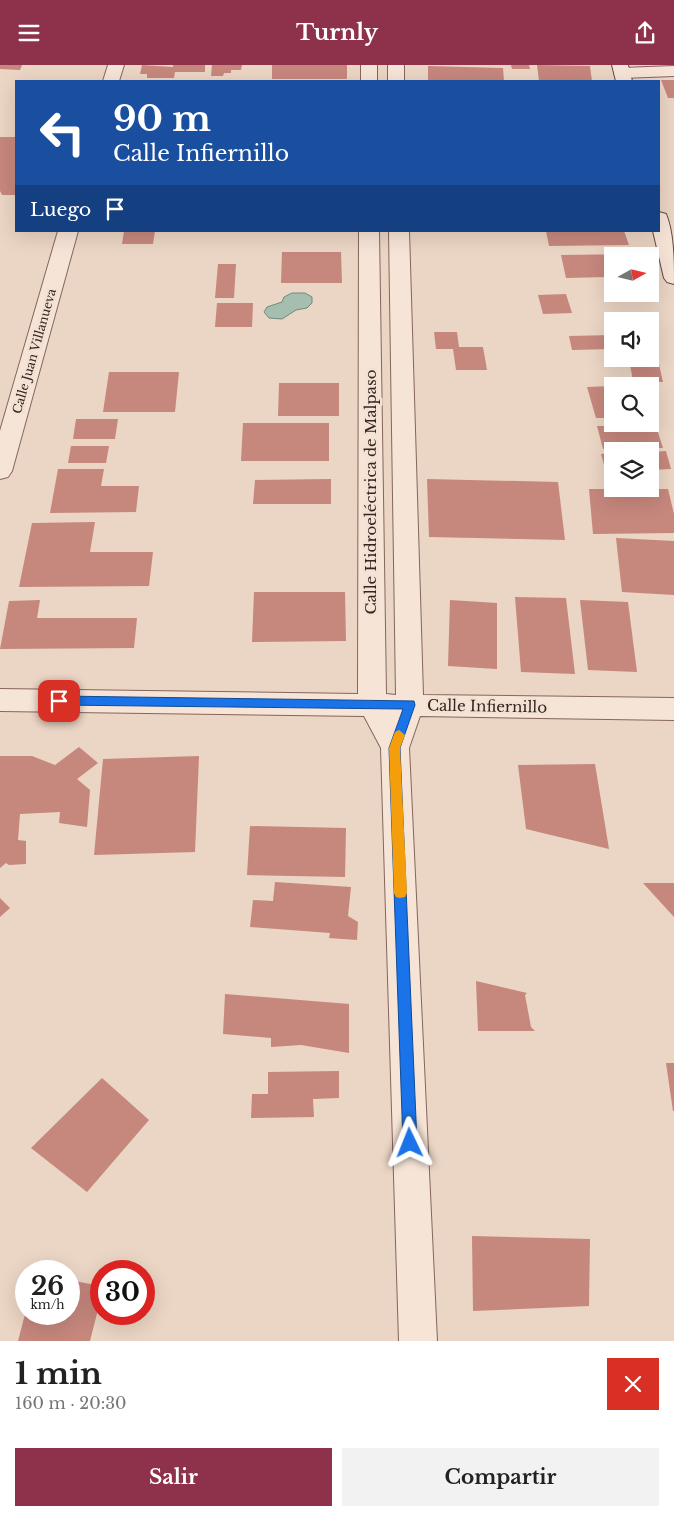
<!DOCTYPE html>
<html lang="es">
<meta charset="utf-8">
<style>
body{margin:0;font-family:"Libre Baskerville",serif;background:#f2f2f2;color:#222;height:100vh;display:flex;flex-direction:column;font-size:19px;white-space:nowrap}
*{box-sizing:border-box;margin:0}
p{font-size:16px;color:#767676}
.icon{flex:none;width:28px;height:28px;fill:none;stroke:currentColor;stroke-width:2;stroke-linecap:round;stroke-linejoin:round}
.map{position:relative;height:1276px;overflow:hidden}
.sheet{display:flex;flex-direction:column;background:#fff;flex:1}
.sheet>*{flex:none}
.top-card{position:absolute;left:15px;top:15px;width:645px;height:152px;border-radius:0px;box-shadow:0 5px 20px #0002;background:#1a4fa0;color:#fff;overflow:hidden}
.needle{width:32px;rotate:82deg}
.controls{position:absolute;left:604px;top:182px;display:grid;gap:10px}
.controls a{display:grid;place-items:center;width:55px;height:55px;border-radius:0px;background:#fff;box-shadow:0 5px 20px #0002;font-size:25px}
.speed{position:absolute;left:15px;top:1195px;display:flex;gap:10px;font-size:25px;font-weight:700;text-align:center}
.speed>*{display:grid;place-content:center;width:65px;height:65px;border-radius:50%;background:#fff;box-shadow:0 5px 20px #0002;line-height:1}
.speed small{font-size:12px;font-weight:400}
.speed .limit{border:8px solid #d22;background:#fff;color:#111}
.pin{position:absolute;display:grid;place-items:center;width:42px;height:42px;color:#fff;margin:-21px;border-radius:10px;box-shadow:0 2px 8px #0006}
.me{position:absolute;width:55px;margin:-28px;rotate:358deg;stroke-linejoin:round;filter:drop-shadow(0 0 4px #0008)}
.turn{display:flex;align-items:center;gap:18px;height:105px;padding:0 15px;font-size:22px}
.turn .icon{width:65px;height:65px;stroke-width:2.5}
.turn b{display:block;font-size:35px;line-height:42px}
.then{display:flex;align-items:center;height:48px;padding:0 15px;background:#0003;gap:10px;font-size:19px}
.round{display:grid;place-items:center;flex:none;width:52px;height:52px;border-radius:0px;background:#f2f2f2}
.overview{display:flex;align-items:center;justify-content:space-between;height:85px;padding:0 15px}
h1{font-size:30px;font-weight:700;line-height:38px}
.cta{display:flex;gap:10px;margin-top:auto;padding:10px 15px}
.cta a{flex:1;height:58px;border-radius:0px;background:#8e314b;color:#fff;font-size:20px;font-weight:700;line-height:58px;text-align:center}
.cta a+a{background:#f2f2f2;color:#222}
header{display:flex;justify-content:space-between;align-items:center;height:65px;padding:0 15px;background:#8e314b;color:#fff;font-size:22px;font-weight:700}
.map>svg:first-child{display:block}
</style>
<header><svg class="icon" aria-label="menu" viewBox="0 0 24 24"><path d="M4 6h16M4 12h16M4 18h16"/></svg>Turnly<svg class="icon" aria-label="share" viewBox="0 0 24 24"><path d="M12 15V3M7 8l5-5 5 5M5 13v7h14v-7"/></svg></header>
<div class="map">
<svg width="674" height="1276" viewBox="0 0 674 1276">
<rect width="100%" height="100%" fill="#ebd5c4"/>
<path fill="#a6beb0" stroke="#6d8c7c" d="M292 228H305L312 232V238L307 243 296 245 282 254 269 253 264 247 267 242 282 237 284 232Z"/>
<g fill="#c6877d">
<path d="M0 0H22L20 5 0 4Z"/>
<path d="M142 0 173 2V0H205V7H175L174 13H147V9H140Z"/>
<path d="M212 0H242L241 5H231V8H224L223 11H211Z"/>
<rect x="272" y="0" width="75" height="14"/>
<path d="M511 0H529L530 4H512Z"/>
<path d="M537 0 590 1 592 16H539Z"/>
<path d="M428 1 503 3 504 16H428Z"/>
<path d="M661 15H674V33H668Z"/>
<path d="M0 72H16V130H2L0 126Z"/>
<path d="M124 166H155L153 179H122Z"/>
<path d="M546 166H624L629 180 549 181Z"/>
<path d="M282 187H341L342 218H281Z"/>
<path d="M633 189V191H612V225L608 212 566 213 561 190Z"/>
<path d="M218 199H236L234 233H215Z"/>
<path d="M566 229 572 248 543 249 538 230Z"/>
<path d="M217 238H253L252 262H215Z"/>
<path d="M434 267H457L459 282H483L487 305H456L453 284H436Z"/>
<path d="M612 270V284L572 285 569 271Z"/>
<path d="M629 294 658 295 663 317 633 316Z"/>
<path d="M109 307H179L175 347H103Z"/>
<path d="M279 318H339V351H278Z"/>
<path d="M612 321V353H596L587 322Z"/>
<path d="M76 354H118L115 374H73Z"/>
<path d="M243 358H329V396H241Z"/>
<path d="M597 361H656L663 383 603 384Z"/>
<path d="M71 381H109L106 398H68Z"/>
<path d="M666 386 671 404 650 405V387Z"/>
<path d="M612 388V406L606 407 601 389Z"/>
<path d="M58 404H104L101 421H139L136 447 50 448Z"/>
<path d="M331 414V439H253L255 415Z"/>
<path d="M427 414 558 417 565 475 429 472Z"/>
<path d="M589 424H668L674 449V468L593 469Z"/>
<path d="M95 457 90 487H153L149 521 19 522 32 458Z"/>
<path d="M616 473 674 476V530L622 527Z"/>
<path d="M254 527H345L346 576 252 577Z"/>
<path d="M515 532 566 533 575 609 521 607Z"/>
<path d="M40 535 37 553H137L134 583 0 584 9 536Z"/>
<path d="M450 535 497 538V604L448 601Z"/>
<path d="M580 535 628 537 637 607 588 605Z"/>
<path d="M79 682 98 698 77 714 90 725 87 762 59 758 60 747 20 749 18 775 26 776V799L9 800 6 798 0 803V691H32L55 700Z"/>
<path d="M199 691 195 787 94 790 103 694Z"/>
<path d="M595 699 609 784 526 764 518 700Z"/>
<path d="M250 761 346 763 345 812 247 810Z"/>
<path d="M275 817 351 822 348 851 358 857 357 875 329 873 330 868 250 862 253 835 273 836Z"/>
<path d="M643 818H674V852Z"/>
<path d="M0 833 10 843 0 852Z"/>
<path d="M476 916 527 928 525 930 531 962 535 966H478Z"/>
<path d="M225 929 349 939V988L301 980 271 982V973L223 969Z"/>
<path d="M666 998H674V1046H673Z"/>
<path d="M339 1006V1033L313 1034 314 1052 251 1053 252 1029H268V1007Z"/>
<path d="M102 1013 149 1055 87 1127 31 1083Z"/>
<path d="M472 1171 590 1174 589 1241 473 1246Z"/>
<path d="M69 1215 101 1221V1233L90 1276H18L25 1249H69Z"/>
</g>
<g fill="none" stroke-linecap="round" stroke-linejoin="round">
<defs>
<g id="minor">
<path d="M108 0H124L119 16H103Z"/>
<rect x="361" y="0" width="16" height="16"/>
<rect x="388" y="0" width="16" height="16"/>
<path d="M674 1V11L622 13 616 12 614 8 616 4 622 3Z"/>
<path d="M58 166H78L12 406 8 412 0 414V366Z"/>
<path d="M359 166H379L386 629 396 630 389 166H409L423 630 674 633V655L420 651 409 683 437 1276H399L381 683 364 651 0 646V624L358 629Z"/>
</g>
<g id="secondary">
<path d="M612 0H628L632 16H616Z"/>
<path d="M659 147 666 149C674 168 674 197 674 219L667 217 664 213 653 166H659Z"/>
</g>
</defs>
<use href="#minor" stroke="#84665c" stroke-width="2"/>
<use href="#secondary" stroke="#66483f" stroke-width="2"/>
<use href="#minor" fill="#f6e4d7" fill-rule="evenodd"/>
<use href="#secondary" fill="#f6e4d7" fill-rule="evenodd"/>
</g>
<path fill="#1a73e8" stroke="#114b97" d="M59 631 414 636 415 640 400 683 417 1078 415 1083 410 1085 405 1083 403 1078 389 683 403 644 59 640 53 636Z"/>
<path fill="#f59e0b" d="M399 665 405 670 400 683 407 828 405 832 400 833 396 832 394 828 389 683 395 667Z"/>
<g text-anchor="middle" dominant-baseline="central" stroke-width="5" stroke-linejoin="round" paint-order="stroke">
<g font-size="12" fill="#35241f" stroke="#f3e1d3">
<text transform="translate(34 286) rotate(-74)">Calle Juan Villanueva</text>
</g>
<g font-size="15" fill="#35241f" stroke="#f3e1d3">
<text transform="translate(370 427) rotate(-90)">Calle Hidroeléctrica de Malpaso</text>
<text transform="translate(487 641) rotate(1)">Calle Infiernillo</text>
</g>
</g>
</svg>
<div class="controls">
<a><svg class="needle" viewBox="-14 -14 28 28"><path d="M0-13l5 13h-10z" fill="#e53935"/><path d="M0 13l5-13h-10z" fill="#767676"/></svg></a>
<a><svg class="icon" aria-label="sound" viewBox="0 0 24 24"><path d="M4 9h4l5-4v14l-5-4H4zM17 9q2 3 0 6"/></svg></a>
<a><svg class="icon" aria-label="search" viewBox="0 0 24 24"><circle cx="10" cy="10" r="6"/><path d="M15 15l6 6"/></svg></a>
<a><svg class="icon" aria-label="layers" viewBox="0 0 24 24"><path d="M12 4l9 5-9 5-9-5zM3 14l9 5 9-5"/></svg></a>
</div>
<div class="speed"><div>26<small>km/h</small></div><div class="limit">30</div></div>
<div class="pin" style="left:59px;top:636px;background:#d93025"><svg class="icon" aria-label="arrive" viewBox="0 0 24 24"><path d="M6 21V4h12l-3 4 3 4H6"/></svg></div>
<svg class="me" style="left:410px;top:1078px" viewBox="-20 -20 40 40"><path d="M0-17L14 15 0 8-14 15z" fill="#1a73e8" stroke="#fff" stroke-width="4"/></svg>
<div class="top-card">
<div class="turn"><svg class="icon" aria-label="left" viewBox="0 0 24 24"><path d="M17 20v-9H6M10 6l-5 5 5 5"/></svg><div><b>90 m</b>Calle Infiernillo</div></div>
<div class="then">Luego<svg class="icon" aria-label="arrive" viewBox="0 0 24 24"><path d="M6 21V4h12l-3 4 3 4H6"/></svg></div>
</div>
</div>
<section class="sheet">
<div class="overview"><div><h1>1 min</h1><p>160 m · 20:30</p></div><a class="round" style="background:#d93025;color:#fff"><svg class="icon" aria-label="close" viewBox="0 0 24 24"><path d="M6 6l12 12M18 6L6 18"/></svg></a></div>
<div class="cta"><a>Salir</a><a>Compartir</a></div>
</section>
